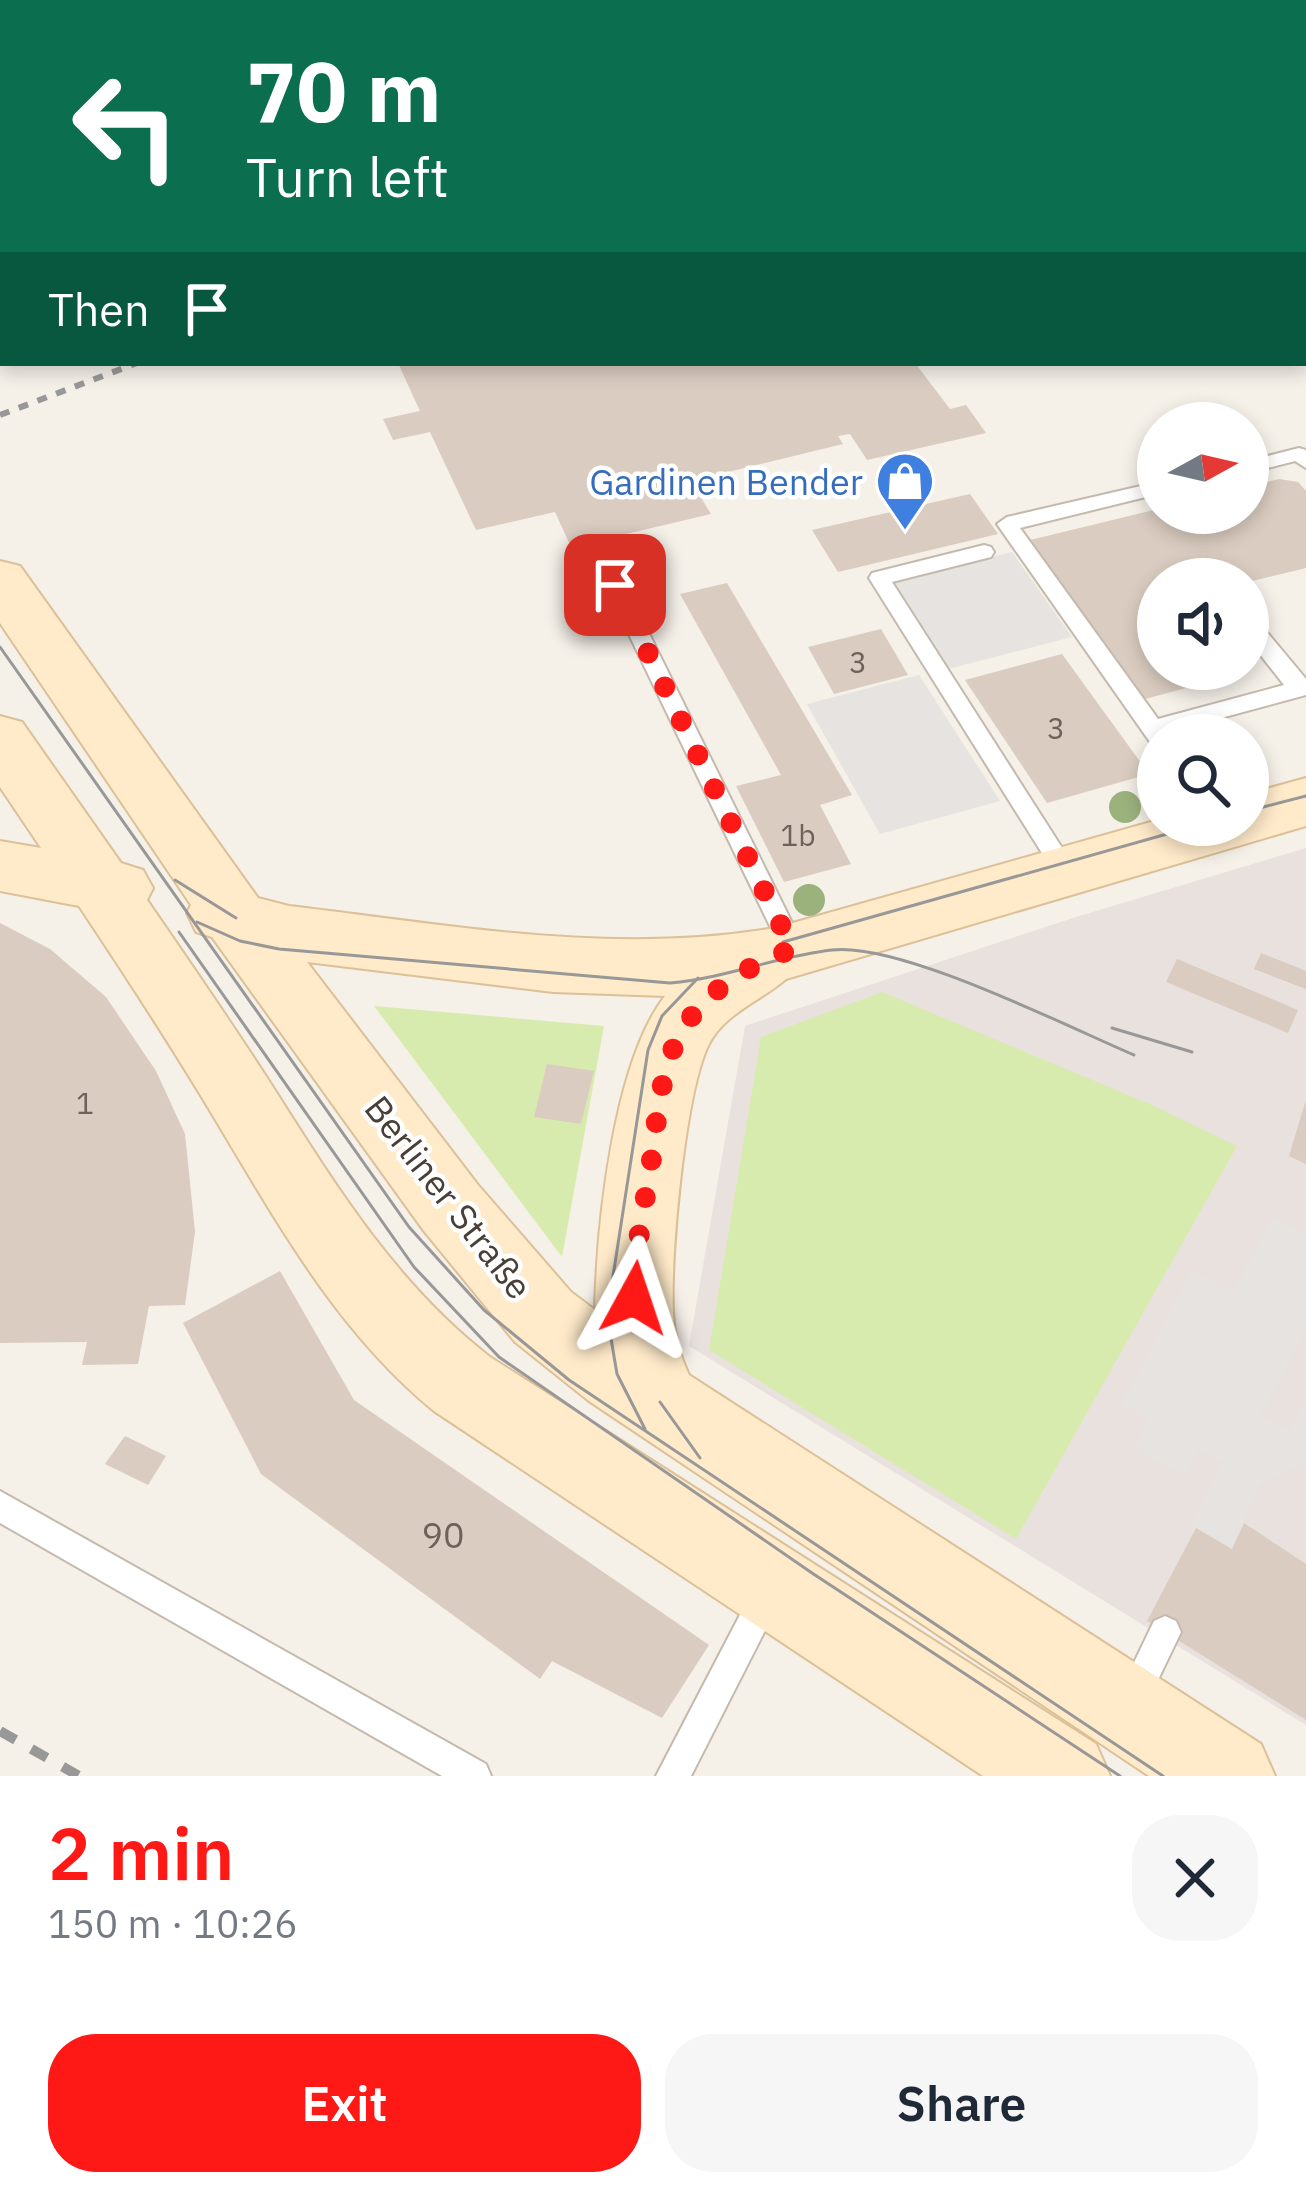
<!DOCTYPE html>
<meta charset="utf-8">
<style>
body{margin:0;font-family:"IBM Plex Sans",sans-serif;background:#f6f6f7;color:#1f2937;height:100vh;display:flex;flex-direction:column;font-size:45px;white-space:nowrap}
*{box-sizing:border-box;margin:0}
p{font-size:39px;color:#747a83}
.icon{flex:none;width:66px;height:66px;fill:none;stroke:currentColor;stroke-width:2;stroke-linecap:round;stroke-linejoin:round}
.map{position:relative;height:1776px;overflow:hidden}
.drawer{display:flex;flex-direction:column;background:#fff;flex:1}
.drawer>*{flex:none}
.top-card{position:absolute;left:0px;top:0px;width:1308px;height:366px;box-shadow:0 6px 18px #0003;background:#0b6e4f;color:#fff;overflow:hidden}
.needle{width:78px;rotate:82deg}
.fabs{position:absolute;left:1137px;top:402px;display:grid;gap:24px}
.fabs a{display:grid;place-items:center;width:132px;height:132px;border-radius:50%;background:#fff;box-shadow:0 6px 18px #0003;font-size:60px}
.pin{position:absolute;display:grid;place-items:center;width:102px;height:102px;color:#fff;margin:-51px;border-radius:24px;box-shadow:0 6px 18px #0006}
.me{position:absolute;width:132px;margin:-66px;rotate:5deg;stroke-linejoin:round;filter:drop-shadow(0 0 9px #0008)}
.turn{display:flex;align-items:center;gap:42px;height:252px;padding:0 48px;font-size:54px}
.turn .icon{width:156px;height:156px;stroke-width:2.5}
.turn b{display:block;font-size:84px;line-height:102px}
.then{display:flex;align-items:center;height:114px;padding:0 48px;background:#0003;gap:24px;font-size:45px}
.round{display:grid;place-items:center;flex:none;width:126px;height:126px;border-radius:48px;background:#f6f6f7}
.summary{display:flex;align-items:center;justify-content:space-between;height:204px;padding:0 48px}
h1{font-size:72px;font-weight:600;line-height:90px;color:#ff1916}
.action{display:flex;gap:24px;margin-top:auto;padding:24px 48px}
.action a{flex:1;height:138px;border-radius:48px;background:#ff1916;color:#fff;font-size:48px;font-weight:600;line-height:138px;text-align:center}
.action a+a{background:#f6f6f7;color:#1f2937}
.map>svg:first-child{display:block}
</style>
<div class="map">
<svg width="1306" height="1776" viewBox="0 0 1306 1776">
<rect width="100%" height="100%" fill="#f5f0e8"/>
<path fill="#e8e1dd" d="M1306 848V1725L689 1346 745 1026 1076 917Z"/>
<g fill="#d8ebaf">
<path d="M882 992 1152 1105 1237 1146 1016 1539 709 1350 761 1037Z"/>
<path d="M374 1006 604 1026 562 1257Z"/>
</g>
<g fill="#e6e3e0">
<path d="M1012 552 1072 637 940 671 886 583Z"/>
<path d="M919 675 1000 801 880 834 807 704Z"/>
<path d="M1272 1218 1306 1234V1327L1261 1415 1290 1431 1306 1401V1463L1259 1485 1232 1549 1190 1525 1222 1463 1197 1450 1185 1476 1135 1447 1149 1421 1121 1404 1192 1271 1233 1292Z"/>
</g>
<g fill="#daccc0">
<path d="M398 363H915L950 409 966 405 986 433 867 460 850 434 838 436 843 444 691 481 711 514 571 547 555 512 476 530 430 432 393 440 383 419 420 411Z"/>
<path d="M1279 479 1298 482 1306 491V568L1248 582 1158 579V669H1217L1224 678 1145 699 1030 540 1158 509V513H1248V487Z"/>
<path d="M970 494 998 534 838 572 812 530Z"/>
<path d="M727 583 852 795 820 805 851 864 784 882 736 786 781 775 680 594Z"/>
<path d="M881 629 908 675 834 694 808 647Z"/>
<path d="M1062 654 1149 774 1047 803 965 680Z"/>
<path d="M0 923 50 949 106 997 156 1071 185 1134 195 1232 185 1305 149 1306 138 1364 82 1365 87 1342 0 1343Z"/>
<path d="M1261 953 1306 971V989L1254 969Z"/>
<path d="M1177 959 1298 1010 1288 1033 1166 982Z"/>
<path d="M547 1064 594 1071 581 1124 534 1117Z"/>
<path d="M1305 1103 1306 1104V1164L1289 1156Z"/>
<path d="M280 1271 354 1400 709 1645 662 1718 552 1661 540 1679 261 1474 183 1323Z"/>
<path d="M125 1436 166 1456 148 1485 105 1464Z"/>
<path d="M1244 1523 1306 1564V1720L1147 1621 1196 1528 1232 1549Z"/>
</g>
<g fill="none" stroke-linecap="round" stroke-linejoin="round">
<defs>
<g id="service">
<path d="M371 0H385L387 3H373Z"/>
<rect x="1305" y="225" width="1" height="10"/>
<rect x="1305" y="345" width="1" height="12"/>
<path d="M1299 448 1306 450V468L1295 461 1248 473V461Z"/>
<path d="M1158 482V494L1020 528 1158 719 1284 685 1248 639V617L1256 619 1306 679V695L1158 735V744L1150 742 997 524 1007 517Z"/>
<path d="M984 545 991 547 994 552 991 557 892 582 1073 865 1077 871 1073 877H1057L869 578 872 573Z"/>
<path d="M615 578 625 585 805 949 802 956H784L781 949 605 585Z"/>
<path d="M0 1491 486 1764 491 1776H442L0 1523Z"/>
<path d="M766 1581 777 1586 782 1597 691 1776H656L755 1586Z"/>
<path d="M1165 1616 1176 1621 1181 1632 1143 1711 1132 1716 1121 1711 1116 1700 1154 1621Z"/>
</g>
<g id="secondary">
<path d="M0 561 20 566 258 898 289 906C451 925 613 956 775 928L1158 820V825H1248V794L1306 778V826L786 979C762 1000 725 1013 709 1044 685 1091 670 1258 673 1312 674 1334 680 1356 689 1375L1261 1744 1275 1776H1149L589 1401 515 1342 424 1231 212 937 196 932 187 913 191 905 0 623ZM307 962 553 992 665 996C613 1063 597 1226 595 1310L571 1292 478 1185Z"/>
<path d="M0 716 22 722 121 863 143 870 153 888 147 900C189 961 231 1022 271 1084 335 1185 395 1283 490 1357L1096 1744 1110 1776H983L434 1411C338 1332 281 1229 218 1124 174 1050 127 978 79 906L0 891V841L41 848 0 787Z"/>
</g>
</defs>
<use href="#service" stroke="#c4b9ad" stroke-width="4"/>
<use href="#secondary" stroke="#dbc098" stroke-width="4"/>
<use href="#service" fill="#fff" fill-rule="evenodd"/>
<use href="#secondary" fill="#ffeac9" fill-rule="evenodd"/>
<g stroke="#989898" stroke-width="3">
<path d="M0 647 409 1227 484 1310 569 1380 1163 1776"/>
<path d="M1248 811 1306 796"/>
<path d="M175 880 236 918"/>
<path d="M197 922 240 941 279 949 670 983C727 978 777 956 832 950 900 942 1066 1026 1134 1055"/>
<path d="M179 932 414 1267 499 1357 812 1573 1120 1776"/>
<path d="M783 942 1199 825"/>
<path d="M1112 1028 1192 1052"/>
<path d="M660 1402 700 1458"/>
<path d="M645 1429 617 1374 607 1315 648 1050 662 1016 698 978"/>
</g>
<g stroke="#989898" stroke-width="6" stroke-dasharray="10 10" stroke-linecap="butt">
<path d="M933 3 945 0"/>
<path d="M1119 3 1131 0"/>
<path d="M1155 3 1166 0"/>
<path d="M1275 3 1288 0"/>
<path d="M0 415 137 363"/>
</g>
<path stroke="#989898" stroke-width="10" stroke-dasharray="18 18" stroke-linecap="butt" d="M0 1731 79 1776"/>
</g>
<g fill="#9cb27d">
<circle cx="1125" cy="807" r="16"/>
<circle cx="809" cy="900" r="16"/>
</g>
<g fill="none" stroke-linecap="round" stroke-linejoin="round">
<path stroke="#ff1916" stroke-width="21" stroke-dasharray="0 37.8" d="M615 585 793 950C772 955 754 965 736 977 659 1026 662 1088 650 1170 643 1212 634 1255 634 1298"/>
</g>
<defs>
<symbol id="shop-pin" viewBox="-11 -11 22 30"><path d="M0 17L-7.5 6A9.5 9.5 0 1 1 7.5 6Z" fill="#3f7fe0" stroke="#fff"/><path d="M-5-2.5h2.3a2.7 3.5 0 0 1 5.4 0H5L5.5 6h-11ZM-1.5-2.5h3a1.5 2.3 0 0 0-3 0Z" fill="#fff"/></symbol>
</defs>
<g fill-rule="evenodd">
<use href="#shop-pin" x="872" y="448" width="66" height="90"/>
</g>
<g text-anchor="middle" dominant-baseline="central" stroke-width="9" stroke-linejoin="round" paint-order="stroke">
<g font-size="30" fill="#6d6258">
<text x="858" y="661">3</text>
<text x="1056" y="727">3</text>
<text x="798" y="834">1b</text>
<text x="85" y="1102">1</text>
</g>
<g font-size="36" fill="#366cbe" stroke="#fff" text-anchor="end">
<text x="863" y="481">Gardinen Bender</text>
</g>
<g font-size="36" fill="#493f36" stroke="#fff">
<text transform="translate(449 1197) rotate(52)">Berliner Straße</text>
</g>
<g font-size="36" fill="#6d6258">
<text x="443" y="1534">90</text>
</g>
</g>
</svg>
<div class="fabs">
<a><svg class="needle" viewBox="-14 -14 28 28"><path d="M0-13l5 13h-10z" fill="#e53935"/><path d="M0 13l5-13h-10z" fill="#747a83"/></svg></a>
<a><svg class="icon" aria-label="sound" viewBox="0 0 24 24"><path d="M4 9h4l5-4v14l-5-4H4zM17 9q2 3 0 6"/></svg></a>
<a><svg class="icon" aria-label="search" viewBox="0 0 24 24"><circle cx="10" cy="10" r="6"/><path d="M15 15l6 6"/></svg></a>
</div>
<div class="pin" style="left:615px;top:585px;background:#d93025"><svg class="icon" aria-label="arrive" viewBox="0 0 24 24"><path d="M6 21V4h12l-3 4 3 4H6"/></svg></div>
<svg class="me" style="left:634px;top:1298px" viewBox="-20 -20 40 40"><path d="M0-17L14 15 0 8-14 15z" fill="#ff1916" stroke="#fff" stroke-width="4"/></svg>
<div class="top-card">
<div class="turn"><svg class="icon" aria-label="left" viewBox="0 0 24 24"><path d="M17 20v-9H6M10 6l-5 5 5 5"/></svg><div><b>70 m</b>Turn left</div></div>
<div class="then">Then<svg class="icon" aria-label="arrive" viewBox="0 0 24 24"><path d="M6 21V4h12l-3 4 3 4H6"/></svg></div>
</div>
</div>
<section class="drawer">
<div class="summary"><div><h1>2 min</h1><p>150 m · 10:26</p></div><a class="round"><svg class="icon" aria-label="close" viewBox="0 0 24 24"><path d="M6 6l12 12M18 6L6 18"/></svg></a></div>
<div class="action"><a>Exit</a><a>Share</a></div>
</section>
